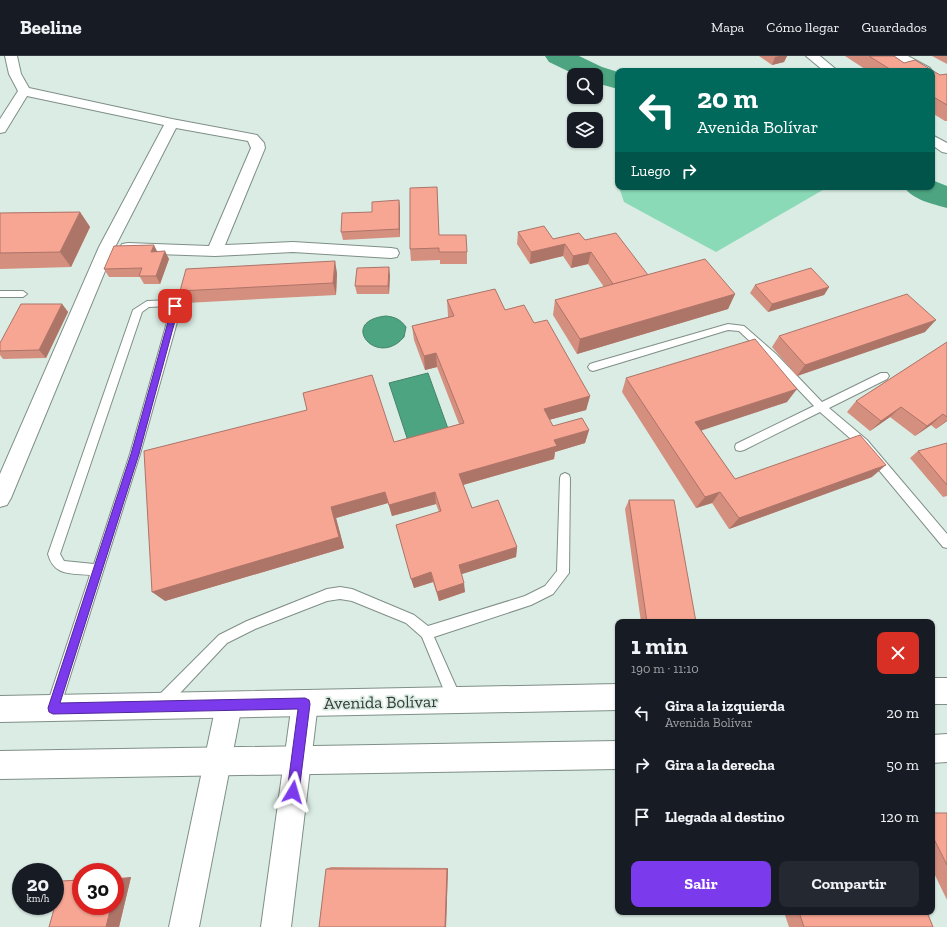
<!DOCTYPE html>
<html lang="es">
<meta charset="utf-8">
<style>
body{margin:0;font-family:"Zilla Slab",serif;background:#242831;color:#f1f3f6;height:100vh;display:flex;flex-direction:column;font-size:15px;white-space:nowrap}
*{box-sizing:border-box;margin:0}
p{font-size:13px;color:#9ea1a6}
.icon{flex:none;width:22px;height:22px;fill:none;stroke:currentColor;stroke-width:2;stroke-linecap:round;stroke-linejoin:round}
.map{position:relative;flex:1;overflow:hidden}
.drawer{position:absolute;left:615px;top:563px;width:320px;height:296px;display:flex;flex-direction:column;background:#171b24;border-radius:8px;box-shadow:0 1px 3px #0004}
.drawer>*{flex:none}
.guide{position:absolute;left:615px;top:12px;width:320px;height:122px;border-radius:8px;box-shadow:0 1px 3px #0004;background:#00695c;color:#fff;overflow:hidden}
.buttons{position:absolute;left:567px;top:12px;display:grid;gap:8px}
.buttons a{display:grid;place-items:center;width:36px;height:36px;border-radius:8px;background:#171b24;box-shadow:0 1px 3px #0004;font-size:20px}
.speed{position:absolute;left:12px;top:807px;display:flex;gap:8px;font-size:20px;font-weight:700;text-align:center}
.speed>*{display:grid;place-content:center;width:52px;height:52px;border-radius:50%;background:#171b24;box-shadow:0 1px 3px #0004;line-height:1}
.speed small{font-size:10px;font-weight:400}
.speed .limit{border:6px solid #d22;background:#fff;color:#111}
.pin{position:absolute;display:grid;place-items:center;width:34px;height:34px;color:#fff;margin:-17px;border-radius:8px;box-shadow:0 2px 6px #0006}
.me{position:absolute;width:44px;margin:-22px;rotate:7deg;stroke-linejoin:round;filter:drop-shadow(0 0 3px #0008)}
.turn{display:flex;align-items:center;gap:14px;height:84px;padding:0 16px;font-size:18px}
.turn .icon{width:52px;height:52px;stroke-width:2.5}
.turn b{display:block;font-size:28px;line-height:34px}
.then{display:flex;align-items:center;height:38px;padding:0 16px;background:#0003;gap:8px;font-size:15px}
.round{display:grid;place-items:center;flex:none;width:42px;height:42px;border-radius:8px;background:#242831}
.head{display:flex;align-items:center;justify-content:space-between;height:68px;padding:0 16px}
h1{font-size:24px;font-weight:700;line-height:30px}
.action{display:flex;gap:8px;margin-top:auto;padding:8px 16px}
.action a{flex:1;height:46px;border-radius:8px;background:#7c3aed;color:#fff;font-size:16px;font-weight:700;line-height:46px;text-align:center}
.action a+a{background:#242831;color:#f1f3f6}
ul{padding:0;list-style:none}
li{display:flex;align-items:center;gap:12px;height:52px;padding:0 16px}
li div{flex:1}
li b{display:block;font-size:15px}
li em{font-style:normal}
header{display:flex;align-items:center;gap:24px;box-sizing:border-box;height:56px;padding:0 20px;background:#171b24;border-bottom:1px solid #363941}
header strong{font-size:19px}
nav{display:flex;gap:22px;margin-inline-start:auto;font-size:14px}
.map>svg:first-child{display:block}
</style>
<header>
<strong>Beeline</strong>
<nav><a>Mapa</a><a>Cómo llegar</a><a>Guardados</a></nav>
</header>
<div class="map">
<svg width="947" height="871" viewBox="0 0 947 871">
<rect width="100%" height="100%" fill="#daece3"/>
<path fill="#8adab7" d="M619 131H828L716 196 624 146Z"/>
<g fill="#4ca481" stroke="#45846b">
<path d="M386 260C395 261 400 263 406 271L404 281C377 313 337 265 386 260Z"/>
<path d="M428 317 451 381 410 391 389 327Z"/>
</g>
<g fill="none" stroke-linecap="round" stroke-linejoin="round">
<g fill="#4ca481" fill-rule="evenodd">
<path d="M545 0H579L602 11 618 16V33L596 27V19H576L549 6Z"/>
<path d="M932 124 947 130V152C933 148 913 144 904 131H932Z"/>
</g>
<defs>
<g id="lane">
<path d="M0 235H23L27 238 23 241H0Z"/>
<path d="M172 244 175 245 179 250V259L140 398 60 652 58 657 53 659 48 657 46 652 90 519C70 517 54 520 48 498L133 254 147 245ZM170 250 169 259 130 398 94 508 64 505 60 498 142 256 149 251Z"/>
<path d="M728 268 744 270 776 298 822 346 881 317H887L889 320 887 323 829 352 867 384 947 478V492L943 491 859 390 820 356 744 394 740 395 736 394 735 391 736 388 814 350 770 304 739 275 728 274 593 315 590 314 588 311 590 308 593 307Z"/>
<path d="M565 417 569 419 570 422 569 517 553 538 531 549 434 581 462 644 460 649 455 651 450 649 422 581 406 567 352 545 340 543 327 545 255 573 227 587 166 652 161 654 156 652 154 647 156 642 219 579 247 565 327 533 340 531 352 533 414 559 428 570 525 540 545 530 557 515 560 422 561 419Z"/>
</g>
<g id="street">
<path d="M5 0H17L21 18 29 32 172 63 257 79 264 87 265 92 225 189 293 186 391 192 397 193 399 197 397 201 391 202 293 196 215 200 128 197 122 196 120 192 122 188 128 187 209 190 251 92 248 85 176 72 115 191 11 442 7 449 0 451V418L99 191 164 69 27 40 5 76 0 77V63L18 35 9 18Z"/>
<path d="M806 0H820L838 15H824Z"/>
<path d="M893 0H908L930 12 932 15H917L895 3Z"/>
<path d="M932 79 947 87V97L942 96 932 89Z"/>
<path d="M305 634 314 638 318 647 291 871H261L292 647 296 638Z"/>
<path d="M229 636 238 640 242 649 199 871H169L216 649 220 640Z"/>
</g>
<g id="primary">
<rect x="932" y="622" width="15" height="26"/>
<path d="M618 628V654L0 666V640Z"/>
<path d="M947 678V706L932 707V679Z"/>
<path d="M618 685V713L0 723V695Z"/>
</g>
</defs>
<use href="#lane" stroke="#7f8f87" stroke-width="2"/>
<use href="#street" stroke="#7f8f87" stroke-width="2"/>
<use href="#primary" stroke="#7f8f87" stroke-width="2"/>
<use href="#lane" fill="#fff" fill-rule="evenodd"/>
<use href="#street" fill="#fff" fill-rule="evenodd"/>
<use href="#primary" fill="#fff" fill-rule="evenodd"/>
</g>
<g fill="#d48f7f">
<path d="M759 0H787L784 6 772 9Z"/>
<path d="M845 0H894L904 7 915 4 940 19 947 18V65H945L932 57V15H868Z"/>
<path d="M932 0H947V8Z"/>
<path d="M437 131 439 179 467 196V208H440V204L411 205 410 193Z"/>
<path d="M399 144 400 153V181L343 184 341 176 372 156Z"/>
<path d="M80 156 90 171 71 211 0 213V157Z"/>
<path d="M518 176 553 183 585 184 648 219 735 238 728 253 577 298 553 259 555 244 604 231 588 208 571 212 563 200 530 208 517 188Z"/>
<path d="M157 195 169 203 160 228H144L140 221H109L104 213Z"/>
<path d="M337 217 336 239 186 247 180 235Z"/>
<path d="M390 219 389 238H357L355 230Z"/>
<path d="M755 229 829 231 824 239 768 256 750 237Z"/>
<path d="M447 244 505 254 534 267 590 340 586 354 549 364 553 370 589 374 585 387 555 396 554 403 463 429 472 452 517 491 516 501 461 518 465 536 439 545 433 526 414 532 396 469 439 456 436 448 392 460 388 447 336 462 344 492 165 545 394 386 459 368 437 311 425 314 414 284 412 270 448 261V259Z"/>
<path d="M62 248 68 256 46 302 3 303 0 299V287Z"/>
<path d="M925 276 797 320 772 291 779 280Z"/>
<path d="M947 286V365L936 373 931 369 915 380 890 361 870 375 847 356 856 345Z"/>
<path d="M626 322 787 346 701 374 735 423 872 421 729 473 712 447 696 452 622 336Z"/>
<path d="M947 387V440L943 441 910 402 918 395Z"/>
<path d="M629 444 696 566H641L625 453Z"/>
<path d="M932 757H947V844L932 813Z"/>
<path d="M331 811 448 812 446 871H319L326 813Z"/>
<path d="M131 821 119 871H49L62 825 81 823V850H115V822Z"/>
<path d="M784 856H927L933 871H789Z"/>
</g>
<g fill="#ad7468">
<path d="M779 0H787L784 6 772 9 775 1Z"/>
<path d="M399 144 400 153V181L399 173Z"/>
<path d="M80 156 90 171 71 211 60 196Z"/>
<path d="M565 188 563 200 530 208 531 196Z"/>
<path d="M154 189 158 197 151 196Z"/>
<path d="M165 195 169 203 160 228 156 220Z"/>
<path d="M591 196 588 208 571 212 573 200Z"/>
<path d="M335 205 337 217 336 239 333 227Z"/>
<path d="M389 211 390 219 389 238 388 230Z"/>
<path d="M829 231 824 239 768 256 772 248Z"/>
<path d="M735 238 728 253 577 298 580 283Z"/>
<path d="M62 248 68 256 46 302 39 294Z"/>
<path d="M936 264 925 276 797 320 805 309Z"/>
<path d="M436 297 437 311 425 314 424 300Z"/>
<path d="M797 333 787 346 688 379 695 366Z"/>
<path d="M590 340 586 354 541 366 544 353Z"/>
<path d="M901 351 890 361 870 375 881 365Z"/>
<path d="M943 358 931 369 915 380 927 370Z"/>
<path d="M947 364V365L936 373Z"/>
<path d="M589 374 585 387 555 396 554 403 459 430V418L554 384Z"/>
<path d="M886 409 872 421 729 473 739 462Z"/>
<path d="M385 436 388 447 336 462 344 492 165 545 152 536 331 451Z"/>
<path d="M435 436 436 448 392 460 389 449Z"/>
<path d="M720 436 712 447 696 452 705 441Z"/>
<path d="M517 491 516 501 459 519V509Z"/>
<path d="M431 516 433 526 414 532 411 523Z"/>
<path d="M464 527 465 536 439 545 437 536Z"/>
<path d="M448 812 446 871H445L447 813Z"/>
<path d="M131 821 119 871H106L111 850H115V834L118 823Z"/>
</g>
<g fill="#f7a694" stroke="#ad7468">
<path d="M869 0H894L904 7 915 4 940 19 947 18V49L932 40V15H893Z"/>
<path d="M437 131 439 179H466L467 196H439V192L410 193V132Z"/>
<path d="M399 144V173L341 176 342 157 372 156V146Z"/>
<path d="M80 156 60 196 0 197V157Z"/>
<path d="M544 170 553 183 579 177 585 184 616 177 648 219 613 228 591 196 573 200 565 188 531 196 518 176Z"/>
<path d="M154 189 151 196 165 195 156 220H139L142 212 104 213 114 190Z"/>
<path d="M705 203 735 238 580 283 555 244Z"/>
<path d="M335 205 333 227 180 235 186 213Z"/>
<path d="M389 211 388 230H355L357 212Z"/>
<path d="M811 212 829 231 772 248 755 229Z"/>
<path d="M495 233 505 254 524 249 534 267 547 264 590 340 544 353 553 370 582 362 589 374 554 384 557 390 459 418 472 452 498 444 517 491 459 509 464 527 437 536 431 516 411 523 396 469 441 455 435 436 389 449 385 436 331 451 339 481 152 536 144 395 307 354 303 337 372 319 394 386 464 367 436 297 424 300 412 270 454 260 447 244Z"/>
<path d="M907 238 936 264 805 309 779 280Z"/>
<path d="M21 248H62L39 294 0 295V287Z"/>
<path d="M755 283 797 333 695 366 735 423 860 379 886 409 739 462 720 436 705 441 626 322Z"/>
<path d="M947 286V361L943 358 927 370 901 351 881 365 856 345Z"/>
<path d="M947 387V429L918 395Z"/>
<path d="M629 444H674L696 566H647Z"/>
<path d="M932 757H947V809L932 779Z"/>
<path d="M326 813H447L445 871H319Z"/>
<path d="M118 823 115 834V824Z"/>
<path d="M81 824V850H111L106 871H49L62 825Z"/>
<path d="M799 856H927L933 871H804Z"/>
</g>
<path fill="#7c3aed" stroke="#51269a" d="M173 248H178L179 250 139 398 60 647 305 642 309 644 310 648 299 736 297 740 293 742 289 740 287 736 298 653 53 658 49 656 48 652 131 398Z"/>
<g text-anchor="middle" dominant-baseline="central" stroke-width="3.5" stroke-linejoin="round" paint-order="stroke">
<g font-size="17" fill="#343b38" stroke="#daece3">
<text transform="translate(381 646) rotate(-1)">Avenida Bolívar</text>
</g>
</g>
</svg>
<div class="buttons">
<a><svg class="icon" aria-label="search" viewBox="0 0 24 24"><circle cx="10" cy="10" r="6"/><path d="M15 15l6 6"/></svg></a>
<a><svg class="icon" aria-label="layers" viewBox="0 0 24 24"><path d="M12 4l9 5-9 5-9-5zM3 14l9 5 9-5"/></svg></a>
</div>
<div class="speed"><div>20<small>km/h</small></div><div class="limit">30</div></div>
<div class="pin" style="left:175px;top:250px;background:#d93025"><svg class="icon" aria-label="arrive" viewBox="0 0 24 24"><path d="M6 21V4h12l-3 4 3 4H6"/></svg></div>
<svg class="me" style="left:293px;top:736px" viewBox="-20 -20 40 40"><path d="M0-17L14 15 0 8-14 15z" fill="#7c3aed" stroke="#fff" stroke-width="4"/></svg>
<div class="guide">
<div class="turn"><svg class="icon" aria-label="left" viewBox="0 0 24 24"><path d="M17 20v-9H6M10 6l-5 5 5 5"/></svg><div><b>20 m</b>Avenida Bolívar</div></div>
<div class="then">Luego<svg class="icon" aria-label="right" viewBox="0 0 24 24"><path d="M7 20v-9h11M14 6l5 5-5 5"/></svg></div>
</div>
<section class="drawer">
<div class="head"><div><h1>1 min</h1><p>190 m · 11:10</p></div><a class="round" style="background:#d93025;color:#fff"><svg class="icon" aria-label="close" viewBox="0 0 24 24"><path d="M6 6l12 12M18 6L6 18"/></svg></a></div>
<ul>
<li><svg class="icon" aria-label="left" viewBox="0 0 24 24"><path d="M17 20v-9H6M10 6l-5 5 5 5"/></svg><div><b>Gira a la izquierda</b><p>Avenida Bolívar</p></div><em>20 m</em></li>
<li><svg class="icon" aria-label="right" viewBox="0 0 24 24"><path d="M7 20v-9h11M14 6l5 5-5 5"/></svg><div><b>Gira a la derecha</b></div><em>50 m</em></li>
<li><svg class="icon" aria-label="arrive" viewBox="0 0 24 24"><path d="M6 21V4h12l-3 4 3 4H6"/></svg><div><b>Llegada al destino</b></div><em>120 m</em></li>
</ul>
<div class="action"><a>Salir</a><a>Compartir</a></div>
</section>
</div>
